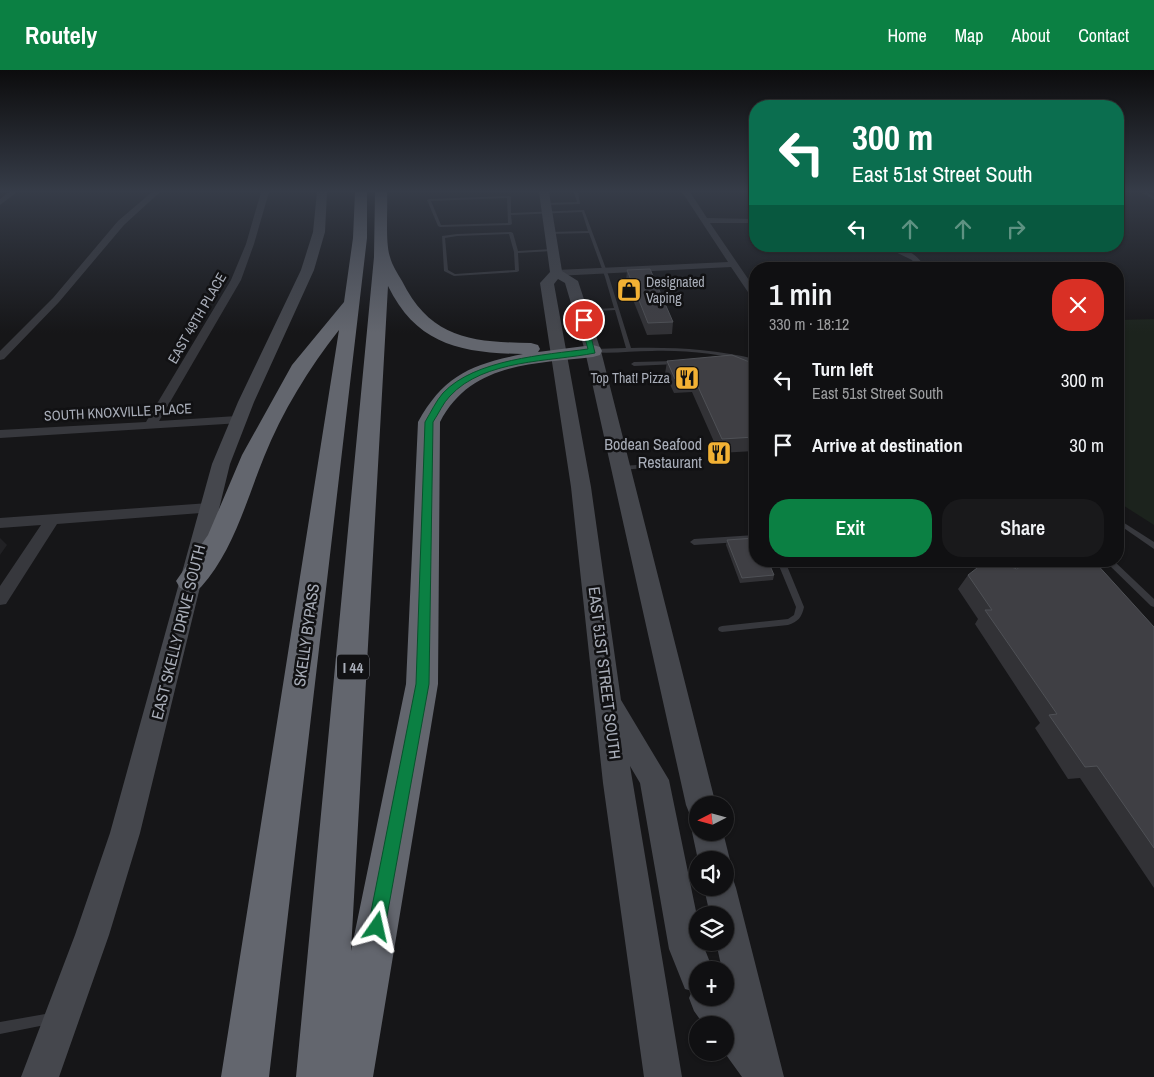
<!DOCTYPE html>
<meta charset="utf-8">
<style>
body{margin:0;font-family:"Archivo Narrow",sans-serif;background:#19191b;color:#f1f3f6;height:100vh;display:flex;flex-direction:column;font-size:19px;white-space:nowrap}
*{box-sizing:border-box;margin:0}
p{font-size:16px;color:#9c9d9f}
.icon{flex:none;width:28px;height:28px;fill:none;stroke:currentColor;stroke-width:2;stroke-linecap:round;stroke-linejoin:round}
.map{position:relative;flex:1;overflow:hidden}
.details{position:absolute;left:749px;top:192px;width:375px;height:305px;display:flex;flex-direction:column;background:#101012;border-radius:20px;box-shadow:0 1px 4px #0004,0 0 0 1px #303032}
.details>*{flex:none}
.top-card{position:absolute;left:749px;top:30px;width:375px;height:152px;border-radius:20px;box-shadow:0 1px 4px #0004,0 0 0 1px #303032;background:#0b6e4f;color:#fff;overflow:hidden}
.needle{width:32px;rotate:264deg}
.controls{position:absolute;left:689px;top:726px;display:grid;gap:10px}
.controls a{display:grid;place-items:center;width:45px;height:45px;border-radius:50%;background:#101012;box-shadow:0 1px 4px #0004,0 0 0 1px #303032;font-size:25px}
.pin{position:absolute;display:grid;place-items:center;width:42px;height:42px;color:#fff;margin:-21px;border:2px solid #fff;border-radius:50%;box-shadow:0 1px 5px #0007}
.me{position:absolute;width:55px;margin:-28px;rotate:11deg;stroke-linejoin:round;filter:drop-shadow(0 0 4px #0008)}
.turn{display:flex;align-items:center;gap:18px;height:105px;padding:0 20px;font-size:22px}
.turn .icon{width:65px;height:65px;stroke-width:2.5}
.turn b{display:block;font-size:35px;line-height:42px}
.lanes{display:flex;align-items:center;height:48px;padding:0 20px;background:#0003;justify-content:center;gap:25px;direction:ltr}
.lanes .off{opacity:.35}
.round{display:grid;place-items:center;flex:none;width:52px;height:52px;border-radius:20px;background:#19191b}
.head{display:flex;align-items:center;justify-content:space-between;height:85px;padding:0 20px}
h1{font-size:30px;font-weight:600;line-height:38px}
.primary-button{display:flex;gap:10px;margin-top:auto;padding:10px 20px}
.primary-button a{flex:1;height:58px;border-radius:20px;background:#0b8043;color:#fff;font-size:20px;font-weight:600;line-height:58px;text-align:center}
.primary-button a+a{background:#19191b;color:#f1f3f6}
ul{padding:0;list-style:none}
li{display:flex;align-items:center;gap:15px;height:65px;padding:0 20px}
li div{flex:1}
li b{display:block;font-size:19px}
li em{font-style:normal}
header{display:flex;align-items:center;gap:30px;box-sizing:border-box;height:70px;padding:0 25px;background:#0b8043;color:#fff}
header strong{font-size:24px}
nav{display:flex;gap:28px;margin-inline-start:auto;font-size:18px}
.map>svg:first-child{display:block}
</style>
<header>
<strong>Routely</strong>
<nav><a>Home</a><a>Map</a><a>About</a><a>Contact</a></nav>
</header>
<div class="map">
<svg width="1154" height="1007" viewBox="0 0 1154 1007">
<rect width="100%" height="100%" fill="#161618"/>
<path fill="#1c231d" d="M1154 249V455L1118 432V250Z"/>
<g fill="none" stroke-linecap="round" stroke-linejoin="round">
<path stroke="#2c353c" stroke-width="3" d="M1144 122 1154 128"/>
<g fill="#37383d" fill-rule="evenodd">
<path d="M574 122H578L580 134 545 135 543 134 545 133 577 132Z"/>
<path d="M509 126 511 127V143L584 140 609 207 631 278C673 277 714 279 755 289V293C721 284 687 280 652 281 632 281 611 284 591 282L590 281 593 279 626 278 615 240 580 242 578 241 580 240 614 238 605 207 589 163 549 164 547 163 549 162 588 161 582 142 511 145 512 154 510 155 440 157 438 156 427 130 429 129ZM507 128 508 153 441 155 431 131Z"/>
<path d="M511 162 513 163 518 181 552 179 554 180 552 181 518 183 519 201 517 202 454 206 444 201 442 166 457 164ZM509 164 514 182 515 200 455 204 448 200 445 168 457 166Z"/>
<path d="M675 291 678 293 677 294 634 296 631 294 634 292Z"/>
<path d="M669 393 672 395 671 396 621 400 618 398 621 396Z"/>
<path d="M1118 449 1154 472V479L1118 454Z"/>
<path d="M755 465V471L694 475 690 472 694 469Z"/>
<path d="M777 491H785L804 537C802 547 798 552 788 555L722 562 719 561 718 559 719 557 722 556 788 549 794 545 796 537Z"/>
<path d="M1105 491H1114L1154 529V537L1151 536Z"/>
<path d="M51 943 55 945 57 949 55 953 0 964V952Z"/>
</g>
<g fill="#37383d" fill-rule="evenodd">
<path d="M9 122H17L0 135V129Z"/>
<path d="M152 122H160L124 155 59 232 4 289 0 290V281L53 228 118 151Z"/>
<path d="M261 122H269L254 174 241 210 159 351 237 346 243 350 241 353 0 368V360L146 352 231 210 246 174Z"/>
<path d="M682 122H690L707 148 755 149V153H710L755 219V229L752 228 731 197 556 206 551 203 556 200 728 192Z"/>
<path d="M883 176C902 176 917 182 926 199H917L912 190Z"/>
<path d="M209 433 214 434 216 438 214 442 57 454 6 534 0 535V516L41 455 0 458V448Z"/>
</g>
<g fill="#45474d" fill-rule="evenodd">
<path d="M317 122H327L325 162 314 200 254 332 230 394 140 763 109 865 59 1007H21L75 865 110 763 212 394 238 332 301 200 313 162Z"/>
<path d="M539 122H549L562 201 578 211 601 281 716 735H698V748L690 745 686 735 585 281 565 213 558 209 554 214 591 417 621 630 669 710 698 851V872H702L713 900H698V928H725V922L727 925 725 900H722L716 872H725V845H710L704 818H725V804L732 806 736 818 784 1007H742L724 982 725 955H704L694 941 689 928 692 921 685 919 669 879 640 713 630 696 682 1007H644L603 713 571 417 540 213 550 202Z"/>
<path d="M696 751 698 762H723L730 790 725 801V790H698L692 762Z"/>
</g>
<g fill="#63666e" fill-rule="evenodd">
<path d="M355 122H367V168L269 1007H221L339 260C309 298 282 342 264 387 246 431 234 480 201 517 195 523 187 521 180 518L176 511 208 465 242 385 292 295 344 232 353 168Z"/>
<path d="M375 122H387C388 139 385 172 390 187 392 195 398 204 402 211 431 269 472 272 531 273L538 275 540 279 538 282 593 275 600 277 602 281 600 285 593 287C534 294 471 292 440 352L438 614 373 1007H296L374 187ZM388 216C417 275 461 283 523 284 472 294 444 305 418 352L406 614 351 881Z"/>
</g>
</g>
<g fill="#323236">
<path d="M627 200 673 252 672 264 647 265 626 212Z"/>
<path d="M667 291 755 299V381L719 383 692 322 674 323 665 304Z"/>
<path d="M727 470 774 505 773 510 740 513 726 475Z"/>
<path d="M1017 499 1154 557V818L1080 708 1068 709 1035 658 1040 653 975 554 978 549 958 519 968 505Z"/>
</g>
<path fill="#212124" d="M0 468 7 475 0 485Z"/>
<g fill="#3f3f44" stroke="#4f5156">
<path d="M650 199 673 252 648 253 627 200Z"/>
<path d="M732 285 752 293 755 299V367L722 369 694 308 675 309 667 291Z"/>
<path d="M755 468V491H768L774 505 742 508 727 470Z"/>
<path d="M986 491H993L1017 499 1027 491H1094L1154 557V778L1097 696 1085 697 1049 645 1057 644 985 540H992L968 505Z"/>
</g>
<linearGradient id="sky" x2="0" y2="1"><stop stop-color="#0c0c0d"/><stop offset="0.46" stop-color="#363c48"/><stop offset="1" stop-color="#363c48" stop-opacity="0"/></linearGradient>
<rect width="1154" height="263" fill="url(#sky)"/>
<path fill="#0b8043" stroke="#07532c" d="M584 248 587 250 595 283C550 292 484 289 450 326 443 333 439 343 433 352L429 614 385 857 383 863 377 866 371 863 368 857 416 614 425 352C431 342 436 331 443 323 475 289 545 285 588 279L580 250Z"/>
<defs>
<symbol id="shop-square" viewBox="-11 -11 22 22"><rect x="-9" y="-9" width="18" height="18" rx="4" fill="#f2b134" stroke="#111113"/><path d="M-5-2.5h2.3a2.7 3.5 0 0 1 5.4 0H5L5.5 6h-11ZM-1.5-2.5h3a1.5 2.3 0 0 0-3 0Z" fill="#111"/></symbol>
<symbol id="restaurant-square" viewBox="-11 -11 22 22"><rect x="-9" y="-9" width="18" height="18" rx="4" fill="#f2b134" stroke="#111113"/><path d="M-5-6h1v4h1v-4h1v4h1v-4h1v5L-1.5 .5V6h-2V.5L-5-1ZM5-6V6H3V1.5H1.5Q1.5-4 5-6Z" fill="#111"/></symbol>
</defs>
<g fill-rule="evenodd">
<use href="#shop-square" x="615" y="206" width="28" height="28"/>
<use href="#restaurant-square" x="673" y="294" width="28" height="28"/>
<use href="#restaurant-square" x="705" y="369" width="28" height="28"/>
</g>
<g text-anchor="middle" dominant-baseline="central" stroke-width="5" stroke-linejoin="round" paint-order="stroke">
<g font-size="14" fill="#a8adb8" stroke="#111113" text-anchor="start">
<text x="646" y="212">Designated<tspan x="646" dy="16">Vaping</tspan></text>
<text x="670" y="308" text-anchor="end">Top That! Pizza</text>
</g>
<g font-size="14" fill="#a8adb8" stroke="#111113">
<text transform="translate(197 248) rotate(-60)">EAST 49TH PLACE</text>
<text transform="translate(118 342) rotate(-3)">SOUTH KNOXVILLE PLACE</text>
</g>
<rect fill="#111113" stroke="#7b7e86" stroke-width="1" x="337" y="584.5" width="32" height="25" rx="4"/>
<g font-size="15" font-weight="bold" fill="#a8adb8">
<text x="353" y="597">I 44</text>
</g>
<g font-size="16" fill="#a8adb8" stroke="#111113" text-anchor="end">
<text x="702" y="374">Bodean Seafood<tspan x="702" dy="18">Restaurant</tspan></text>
</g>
<g font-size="16" fill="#a8adb8" stroke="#111113">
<text transform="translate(178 562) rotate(-76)">EAST SKELLY DRIVE SOUTH</text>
<text transform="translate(306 565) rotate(-82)">SKELLY BYPASS</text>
<text transform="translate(605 603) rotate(83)">EAST 51ST STREET SOUTH</text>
</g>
</g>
</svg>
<div class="controls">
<a><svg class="needle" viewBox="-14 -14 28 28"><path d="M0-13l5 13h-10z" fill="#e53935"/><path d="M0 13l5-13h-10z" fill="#9c9d9f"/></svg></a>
<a><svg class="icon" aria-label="sound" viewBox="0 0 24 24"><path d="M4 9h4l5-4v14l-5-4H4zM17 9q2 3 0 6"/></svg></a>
<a><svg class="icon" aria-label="layers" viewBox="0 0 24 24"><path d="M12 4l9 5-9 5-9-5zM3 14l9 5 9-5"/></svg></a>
<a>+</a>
<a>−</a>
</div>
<div class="pin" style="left:584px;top:250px;background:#d93025"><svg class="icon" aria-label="arrive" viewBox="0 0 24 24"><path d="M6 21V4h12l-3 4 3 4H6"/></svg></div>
<svg class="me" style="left:377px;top:857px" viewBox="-20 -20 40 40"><path d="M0-17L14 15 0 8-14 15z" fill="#0b8043" stroke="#fff" stroke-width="4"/></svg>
<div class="top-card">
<div class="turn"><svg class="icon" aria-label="left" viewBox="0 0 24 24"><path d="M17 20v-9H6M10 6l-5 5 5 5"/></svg><div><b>300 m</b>East 51st Street South</div></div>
<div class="lanes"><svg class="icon" aria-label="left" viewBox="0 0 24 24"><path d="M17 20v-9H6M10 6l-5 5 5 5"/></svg><svg class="icon off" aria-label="ahead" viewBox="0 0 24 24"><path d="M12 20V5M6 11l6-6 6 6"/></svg><svg class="icon off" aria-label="ahead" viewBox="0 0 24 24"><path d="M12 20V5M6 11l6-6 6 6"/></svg><svg class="icon off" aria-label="right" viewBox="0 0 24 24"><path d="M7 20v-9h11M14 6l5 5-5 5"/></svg></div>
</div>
<section class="details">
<div class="head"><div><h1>1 min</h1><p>330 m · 18:12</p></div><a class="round" style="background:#d93025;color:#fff"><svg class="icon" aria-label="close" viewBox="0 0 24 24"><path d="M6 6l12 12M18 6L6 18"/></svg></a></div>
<ul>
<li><svg class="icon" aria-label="left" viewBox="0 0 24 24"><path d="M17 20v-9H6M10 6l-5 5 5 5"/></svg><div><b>Turn left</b><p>East 51st Street South</p></div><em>300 m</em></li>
<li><svg class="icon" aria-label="arrive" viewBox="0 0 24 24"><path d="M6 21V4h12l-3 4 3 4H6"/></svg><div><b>Arrive at destination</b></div><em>30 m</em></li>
</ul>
<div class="primary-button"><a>Exit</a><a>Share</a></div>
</section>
</div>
